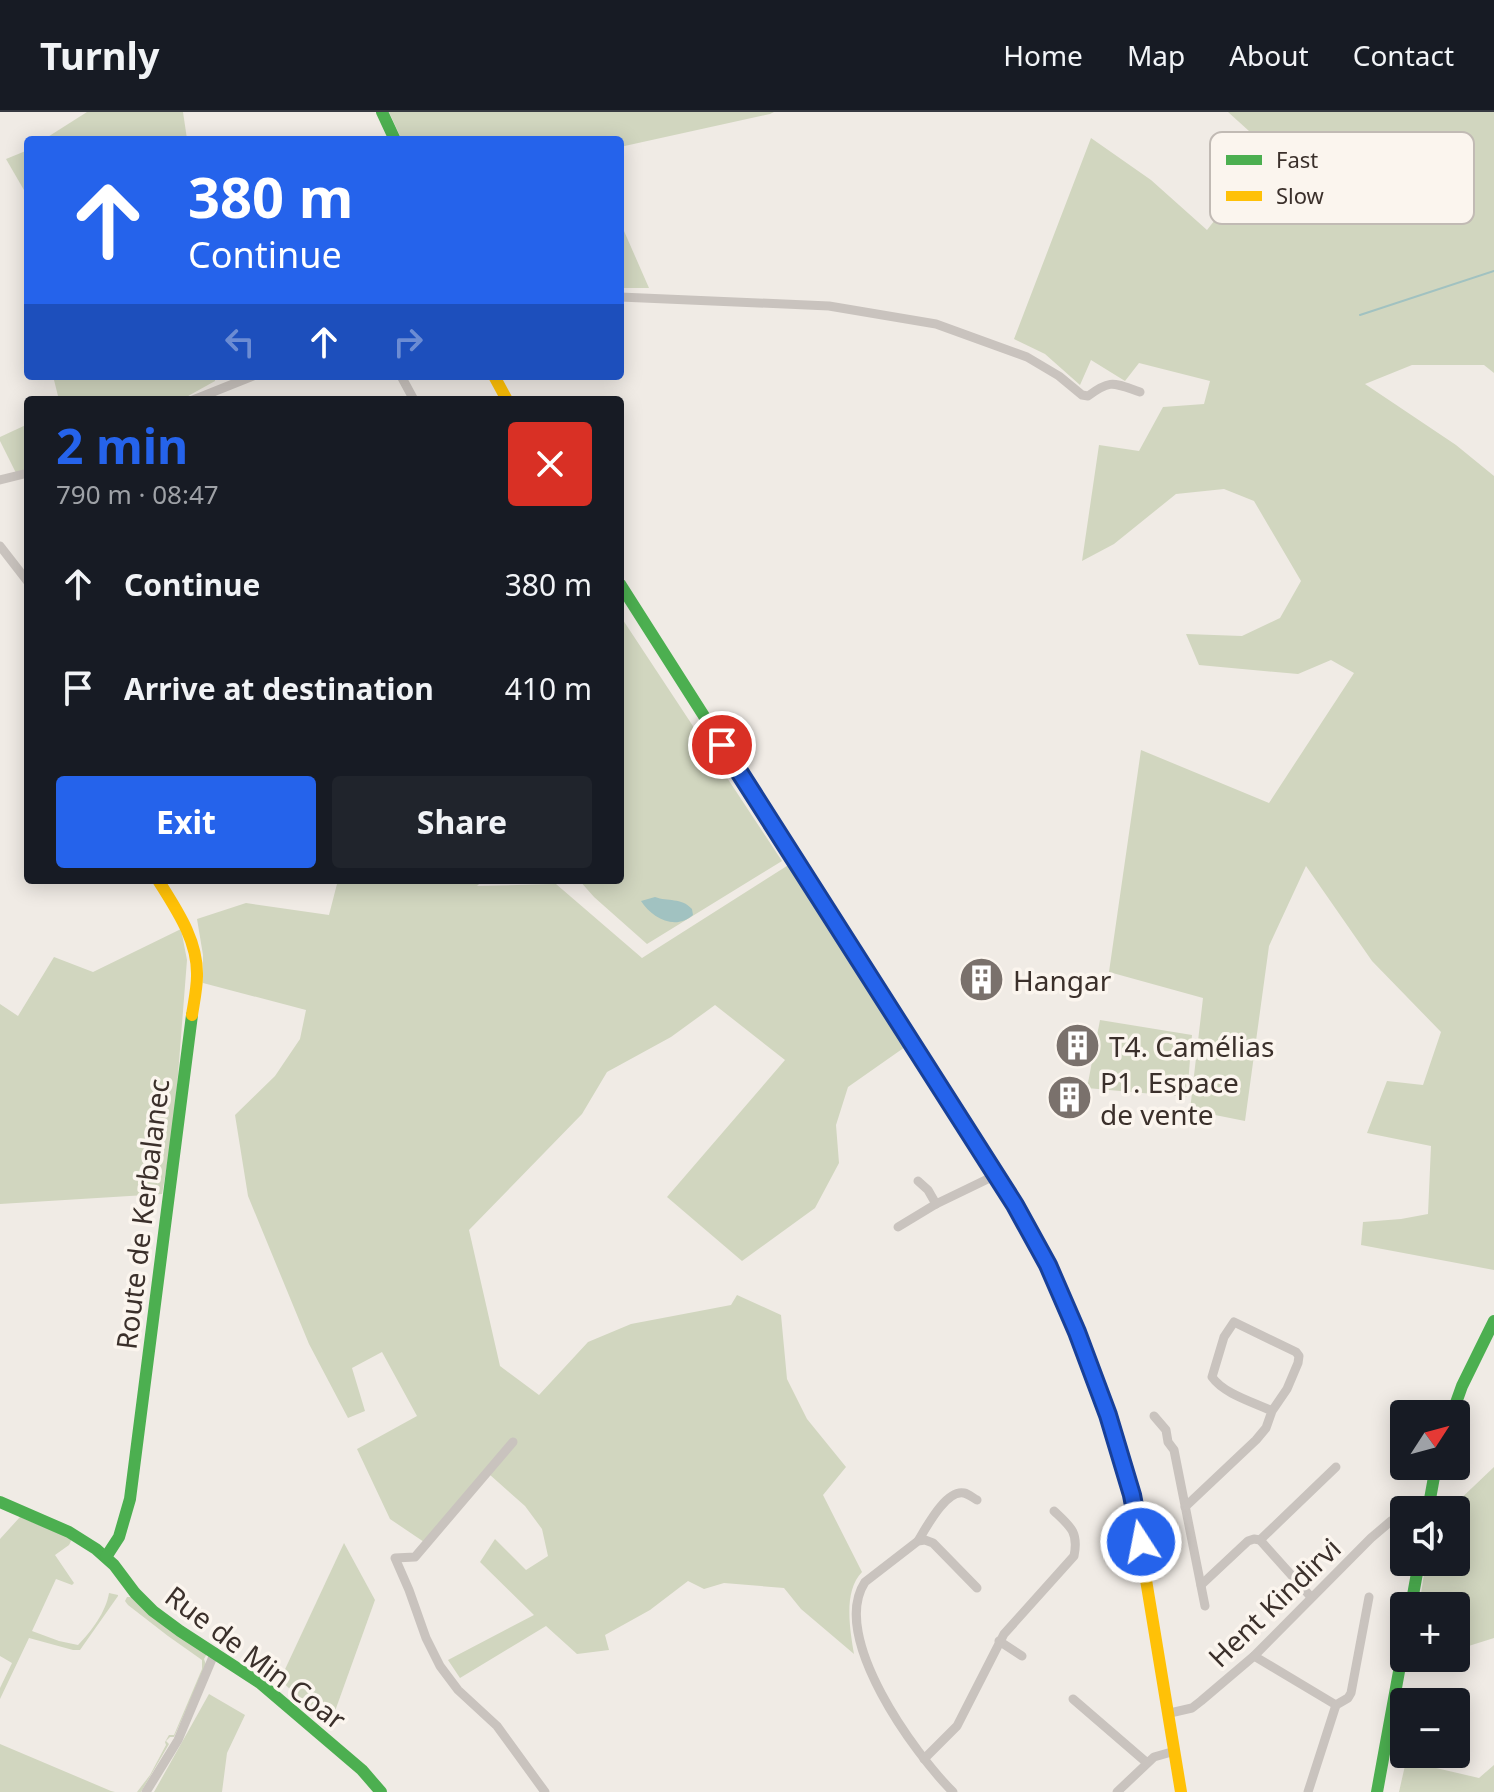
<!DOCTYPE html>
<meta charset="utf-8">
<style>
body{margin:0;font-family:"Noto Sans",sans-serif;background:#20242c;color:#f1f3f6;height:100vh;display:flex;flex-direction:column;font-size:30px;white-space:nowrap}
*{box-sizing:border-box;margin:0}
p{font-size:26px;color:#9ea1a6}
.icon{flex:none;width:44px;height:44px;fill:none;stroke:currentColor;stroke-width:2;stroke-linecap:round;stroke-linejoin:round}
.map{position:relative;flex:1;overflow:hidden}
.details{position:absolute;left:24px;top:284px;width:600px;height:488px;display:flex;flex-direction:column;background:#171b24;border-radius:8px;box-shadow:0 4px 20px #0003}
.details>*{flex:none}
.guide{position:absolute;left:24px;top:24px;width:600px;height:244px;border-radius:8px;box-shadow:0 4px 20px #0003;background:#2563eb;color:#fff;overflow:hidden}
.needle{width:52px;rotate:54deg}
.tools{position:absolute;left:1390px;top:1288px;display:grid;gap:16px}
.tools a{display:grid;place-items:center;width:80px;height:80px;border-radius:8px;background:#171b24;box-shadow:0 4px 20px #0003;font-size:40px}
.pin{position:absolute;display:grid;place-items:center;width:68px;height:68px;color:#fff;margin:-34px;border:4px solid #fff;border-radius:50%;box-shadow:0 2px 8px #0007}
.me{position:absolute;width:88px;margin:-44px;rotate:349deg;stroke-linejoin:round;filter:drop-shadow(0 0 6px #0008)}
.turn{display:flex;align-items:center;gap:28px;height:168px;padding:0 32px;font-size:36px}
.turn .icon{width:104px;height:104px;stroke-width:2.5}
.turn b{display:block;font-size:56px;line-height:68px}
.lanes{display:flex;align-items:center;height:76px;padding:0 32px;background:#0003;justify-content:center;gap:40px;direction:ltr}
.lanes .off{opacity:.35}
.round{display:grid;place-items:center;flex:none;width:84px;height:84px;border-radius:8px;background:#20242c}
.overview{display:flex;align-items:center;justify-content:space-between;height:136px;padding:0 32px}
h1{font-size:48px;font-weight:700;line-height:60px;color:#2563eb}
.cta{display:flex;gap:16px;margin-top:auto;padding:16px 32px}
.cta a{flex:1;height:92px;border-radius:8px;background:#2563eb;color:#fff;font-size:32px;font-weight:700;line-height:92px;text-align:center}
.cta a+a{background:#20242c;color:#f1f3f6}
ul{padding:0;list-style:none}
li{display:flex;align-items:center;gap:24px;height:104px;padding:0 32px}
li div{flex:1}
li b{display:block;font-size:30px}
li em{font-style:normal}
header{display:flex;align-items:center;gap:48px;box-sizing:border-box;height:112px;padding:0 40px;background:#171b24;border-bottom:2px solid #363941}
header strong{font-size:38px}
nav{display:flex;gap:44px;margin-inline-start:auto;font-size:28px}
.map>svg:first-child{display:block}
</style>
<header>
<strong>Turnly</strong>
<nav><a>Home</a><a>Map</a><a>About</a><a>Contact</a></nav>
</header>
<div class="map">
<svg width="1494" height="1680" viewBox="0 0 1494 1680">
<rect width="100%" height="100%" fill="#f0ebe5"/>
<g fill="#d1d6bf">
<path d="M87 0H183L187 27 43 28Z"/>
<path d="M389 0H774L770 2 620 35V28H402Z"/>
<path d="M1228 0H1494V261L1484 253H1412L1365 272 1456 333 1494 364V1158L1361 1133 1363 1110 1401 1107 1428 1102 1431 1034 1367 1021 1387 969 1423 973 1441 920 1372 849 1306 754 1269 834 1245 1009 1190 998 1203 886 1109 860 1141 638 1269 691 1354 561 1331 548 1298 562 1199 553 1186 522 1242 524 1280 506 1301 469 1254 389 1224 377 1176 382 1114 432 1082 449 1099 333 1139 339 1163 295 1204 292 1210 269 1139 251 1125 269 1091 248 1080 273 1045 242 1014 227 1091 26 1151 68 1207 118 1270 38Z"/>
<path d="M28 38V85L6 47Z"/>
<path d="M620 61 624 119 649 176H620Z"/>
<path d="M53 264H215V269L181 288H59Z"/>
<path d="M28 312V356L16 361 0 329V325Z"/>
<path d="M621 505 782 749 647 832 594 785 579 768H620Z"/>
<path d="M790 752 905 935 848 975 836 1013 839 1051 815 1096 742 1149 667 1085 785 948 715 893 671 925 607 960 582 1002 469 1118 500 1254 539 1283 588 1230 631 1212 731 1193 737 1183 781 1203 787 1267 807 1307 846 1355 823 1383 862 1460C843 1479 850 1518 854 1542L801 1497 784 1476 724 1471 704 1477 688 1469 650 1498 605 1523 609 1538 577 1542 546 1514 460 1566 448 1548 534 1503 480 1450 495 1427 526 1458 548 1444 542 1417 525 1394 489 1362 427 1432 390 1407 357 1337 417 1304 382 1240 352 1256 365 1299 348 1306 309 1232 248 1084 235 1003 275 964 300 927 306 898 203 871V843L197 807 246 791 329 803 338 768H483L477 774 556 772 642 846Z"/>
<path d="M181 817 187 848 174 1014 162 1082 0 1092V892L18 904 54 845 93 860Z"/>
<path d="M1100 908 1192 923 1187 985 1087 976Z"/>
<path d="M1494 1355V1526L1456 1538V1494H1419L1426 1450H1456V1398H1434L1435 1393 1453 1394Z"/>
<path d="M20 1405 72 1427 69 1433 55 1443 74 1471 72 1473 56 1467 32 1519 59 1529 78 1533C91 1520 106 1500 109 1481L118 1483V1484L80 1538H73L29 1526 0 1587V1576L12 1551 0 1544V1427Z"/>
<path d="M344 1431 375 1488 330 1613 280 1568Z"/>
<path d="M127 1485H130L208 1540 204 1547 206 1553 174 1625H170L166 1629 169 1632 141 1680H137L150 1663 166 1633 165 1630 169 1623H174L202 1557V1548L168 1524 128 1493 125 1489Z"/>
<path d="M209 1582 245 1603 227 1641 222 1680H154Z"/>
<path d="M0 1632 111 1679 115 1680H0Z"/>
<path d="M1406 1649 1479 1666 1494 1653V1680H1399Z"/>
</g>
<path fill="#a1c2c1" d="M655 785C668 790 681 785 692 797L693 803C675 819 652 806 641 789Z"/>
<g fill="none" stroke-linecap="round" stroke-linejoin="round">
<path stroke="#a1c2c1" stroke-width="2" d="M1360 203 1494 159"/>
<g stroke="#c9c3be" stroke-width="9">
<path d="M620 185 829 194 936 212 1027 245 1059 264 1082 283 1088 284C1111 267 1113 271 1140 280"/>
<path d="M401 264 414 288"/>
<path d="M193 288 253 264"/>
<path d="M0 368 28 361"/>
<path d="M0 434 28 470"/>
<path d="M918 1069 928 1078 936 1092"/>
<path d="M898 1115 936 1092 996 1063"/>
<path d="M1154 1304 1166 1318 1168 1330 1174 1338 1205 1494"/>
<path d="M513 1330 415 1445 395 1446 409 1478 426 1526 440 1554 458 1578 497 1614 545 1680"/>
<path d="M1185 1395 1256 1328 1266 1316 1272 1299 1287 1277 1298 1251 1299 1244 1296 1240 1234 1210 1224 1225 1212 1265C1224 1282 1253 1290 1272 1299"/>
<path d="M1411 1398 1430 1387"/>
<path d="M1260 1428 1336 1355"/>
<path d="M1260 1428 1311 1485"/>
<path d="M918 1429C926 1416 946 1377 964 1381 969 1382 973 1386 977 1388"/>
<path d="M1201 1473 1248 1429 1254 1427 1260 1428"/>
<path d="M999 1529 1022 1544"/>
<path d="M1254 1544 1336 1593 1308 1680"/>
<path d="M1073 1587 1146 1650"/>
<path d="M1336 1593 1348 1586 1351 1581 1369 1485"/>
<path d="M1170 1601 1192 1596 1201 1589 1254 1544 1371 1426 1391 1409 1404 1402"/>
<path d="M924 1647 957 1614 1004 1522 1074 1444C1079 1420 1070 1414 1054 1399"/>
<path d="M146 1680 178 1628 215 1540"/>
<path d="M953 1680C915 1642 829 1525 865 1470L918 1429 925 1428 933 1431 977 1476"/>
<path d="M1117 1680 1154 1645 1175 1639"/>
</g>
<g stroke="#4caf50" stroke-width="12">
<path d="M382 0 395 28"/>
<path d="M620 472 1015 1093 1048 1153 1079 1225"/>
<path d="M1452 1302 1462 1274 1494 1209"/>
<path d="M0 1390 69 1420 96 1437 114 1453 135 1481 153 1499 180 1519 260 1571 362 1658 381 1680"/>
<path d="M1428 1398 1436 1354"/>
<path d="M106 1445 119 1425 130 1387 192 903"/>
<path d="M1411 1494 1419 1450"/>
<path d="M1377 1680 1404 1532"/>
</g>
<g stroke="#ffc107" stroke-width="12">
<path d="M494 264 507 288"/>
<path d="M158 768C176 797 198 828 197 864 197 876 194 890 192 903"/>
<path d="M1079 1225 1108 1303 1132 1383 1181 1680"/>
</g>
</g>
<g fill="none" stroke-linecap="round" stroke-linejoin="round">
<defs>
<path id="route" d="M722 633 1015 1093 1048 1153 1077 1220 1108 1303 1132 1383 1141 1430"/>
</defs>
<use href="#route" stroke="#184099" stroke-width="20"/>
<use href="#route" stroke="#2563eb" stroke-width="14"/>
</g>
<defs>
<symbol id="building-disc" viewBox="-11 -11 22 22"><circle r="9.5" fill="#7a716c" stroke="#fbf5ee"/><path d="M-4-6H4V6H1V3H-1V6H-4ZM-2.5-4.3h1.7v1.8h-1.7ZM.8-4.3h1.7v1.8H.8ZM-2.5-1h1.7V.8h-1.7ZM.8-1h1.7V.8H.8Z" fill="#fff"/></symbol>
</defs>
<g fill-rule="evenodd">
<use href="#building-disc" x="956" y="842" width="51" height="51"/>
<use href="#building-disc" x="1052" y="908" width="51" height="51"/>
<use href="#building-disc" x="1044" y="960" width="51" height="51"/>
</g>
<g text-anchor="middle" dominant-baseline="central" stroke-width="7" stroke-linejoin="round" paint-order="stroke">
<g font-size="28" fill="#3b302b" stroke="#fbf5ee" text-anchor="start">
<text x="1013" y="868">Hangar</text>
<text x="1109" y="934">T4. Camélias</text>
<text x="1100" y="970">P1. Espace<tspan x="1100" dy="32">de vente</tspan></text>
</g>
<g font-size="28" fill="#3b302b" stroke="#fbf5ee">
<text transform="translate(142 1102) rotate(-83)">Route de Kerbalanec</text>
<text transform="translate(1274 1490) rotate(-44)">Hent Kindirvi</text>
<text transform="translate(256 1545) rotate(37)">Rue de Min Coar</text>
</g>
</g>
<rect x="1210" y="20" width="264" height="92" rx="12" fill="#fbf5ee" stroke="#c1bab4" stroke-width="2"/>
<rect x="1226" y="43" width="36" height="10" fill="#4caf50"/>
<rect x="1226" y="79" width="36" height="10" fill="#ffc107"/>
<g font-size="22" fill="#3b302b">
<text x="1276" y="56">Fast</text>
<text x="1276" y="92">Slow</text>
</g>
</svg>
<div class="tools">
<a><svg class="needle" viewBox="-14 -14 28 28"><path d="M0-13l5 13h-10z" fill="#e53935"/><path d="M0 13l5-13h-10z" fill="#9ea1a6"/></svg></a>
<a><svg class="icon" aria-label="sound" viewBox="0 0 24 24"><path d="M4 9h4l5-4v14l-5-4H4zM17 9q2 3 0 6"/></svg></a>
<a>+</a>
<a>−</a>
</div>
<div class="pin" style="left:722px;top:633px;background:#d93025"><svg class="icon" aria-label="arrive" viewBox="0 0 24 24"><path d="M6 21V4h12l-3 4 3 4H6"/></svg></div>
<svg class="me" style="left:1141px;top:1430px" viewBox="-20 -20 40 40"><circle r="17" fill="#2563eb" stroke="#fff" stroke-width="3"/><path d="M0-11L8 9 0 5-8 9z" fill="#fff"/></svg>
<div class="guide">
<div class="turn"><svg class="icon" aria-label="ahead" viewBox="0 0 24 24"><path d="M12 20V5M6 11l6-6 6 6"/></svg><div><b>380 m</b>Continue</div></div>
<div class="lanes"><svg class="icon off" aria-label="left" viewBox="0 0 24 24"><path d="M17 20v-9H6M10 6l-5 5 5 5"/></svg><svg class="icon" aria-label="ahead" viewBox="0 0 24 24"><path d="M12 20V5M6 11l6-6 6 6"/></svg><svg class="icon off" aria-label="right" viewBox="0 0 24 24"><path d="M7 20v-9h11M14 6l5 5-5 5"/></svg></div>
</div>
<section class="details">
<div class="overview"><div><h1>2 min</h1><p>790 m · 08:47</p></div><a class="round" style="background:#d93025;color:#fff"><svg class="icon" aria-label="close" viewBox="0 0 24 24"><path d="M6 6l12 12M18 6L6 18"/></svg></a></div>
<ul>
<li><svg class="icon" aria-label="ahead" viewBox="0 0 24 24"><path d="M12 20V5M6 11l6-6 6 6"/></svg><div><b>Continue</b></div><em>380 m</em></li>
<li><svg class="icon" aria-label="arrive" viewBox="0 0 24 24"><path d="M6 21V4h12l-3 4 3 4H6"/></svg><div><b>Arrive at destination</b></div><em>410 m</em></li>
</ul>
<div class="cta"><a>Exit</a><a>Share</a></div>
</section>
</div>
